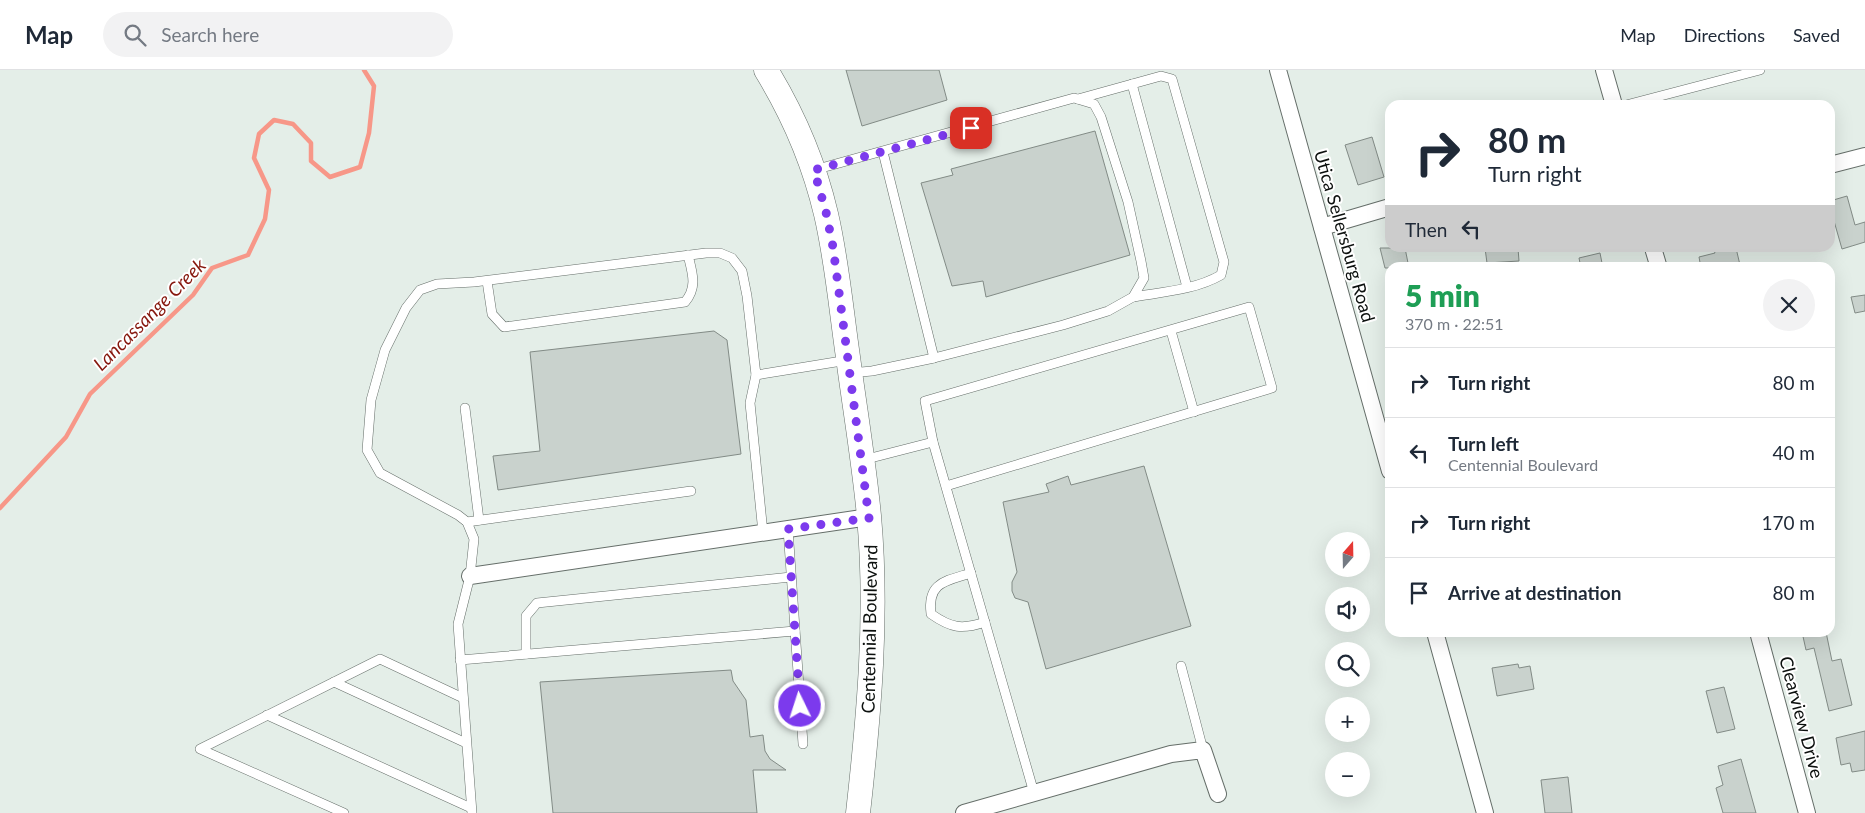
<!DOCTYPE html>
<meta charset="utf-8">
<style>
body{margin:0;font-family:Lato,sans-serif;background:#f2f2f3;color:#1f2937;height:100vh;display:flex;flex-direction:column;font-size:19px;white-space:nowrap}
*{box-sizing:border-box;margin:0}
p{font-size:16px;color:#747a83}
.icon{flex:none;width:28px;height:28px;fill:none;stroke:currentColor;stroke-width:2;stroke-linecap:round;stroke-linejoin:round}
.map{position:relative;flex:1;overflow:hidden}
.drawer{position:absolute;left:1385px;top:192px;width:450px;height:375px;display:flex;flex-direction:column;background:#fff;border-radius:15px;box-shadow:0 5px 20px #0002}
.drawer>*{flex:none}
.top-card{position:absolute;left:1385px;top:30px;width:450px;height:152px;border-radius:15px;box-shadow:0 5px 20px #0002;background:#fff;color:#1f2937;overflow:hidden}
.needle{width:32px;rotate:20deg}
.buttons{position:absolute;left:1325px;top:462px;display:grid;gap:10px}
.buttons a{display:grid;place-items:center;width:45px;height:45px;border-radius:50%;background:#fff;box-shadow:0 5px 20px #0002;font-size:25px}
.pin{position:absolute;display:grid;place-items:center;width:42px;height:42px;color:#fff;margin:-21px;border-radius:10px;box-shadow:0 2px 8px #0006}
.me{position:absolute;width:55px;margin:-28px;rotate:356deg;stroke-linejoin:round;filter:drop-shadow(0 0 4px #0008)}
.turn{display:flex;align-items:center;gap:18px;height:105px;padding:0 20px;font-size:22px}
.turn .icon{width:65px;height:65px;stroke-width:2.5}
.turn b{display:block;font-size:35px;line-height:42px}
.then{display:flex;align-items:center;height:48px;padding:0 20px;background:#0003;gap:10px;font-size:19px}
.round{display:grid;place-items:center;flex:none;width:52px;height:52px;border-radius:26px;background:#f2f2f3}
.head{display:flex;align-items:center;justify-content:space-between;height:85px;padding:0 20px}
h1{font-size:30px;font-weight:800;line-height:38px;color:#1e9e55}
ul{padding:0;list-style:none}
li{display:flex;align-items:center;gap:15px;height:70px;padding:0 20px;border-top:1px solid #e0e1e3}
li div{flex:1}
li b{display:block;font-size:19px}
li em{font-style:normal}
header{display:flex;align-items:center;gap:30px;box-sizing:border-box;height:70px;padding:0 25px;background:#fff;border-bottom:1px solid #e0e1e3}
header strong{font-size:24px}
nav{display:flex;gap:28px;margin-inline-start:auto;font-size:18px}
.search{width:350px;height:45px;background:#f2f2f3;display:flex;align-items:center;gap:12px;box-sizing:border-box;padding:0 18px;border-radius:28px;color:#747a83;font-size:19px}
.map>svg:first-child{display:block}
</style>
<header>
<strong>Map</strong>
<div class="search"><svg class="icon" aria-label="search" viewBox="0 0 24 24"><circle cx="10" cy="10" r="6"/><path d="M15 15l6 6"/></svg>Search here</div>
<nav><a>Map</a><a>Directions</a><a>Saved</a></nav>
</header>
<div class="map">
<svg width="1865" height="743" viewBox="0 0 1865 743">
<rect width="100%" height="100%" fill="#e4eee8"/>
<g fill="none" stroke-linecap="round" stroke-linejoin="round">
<path stroke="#f79788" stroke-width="4.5" d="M0 438 66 367 90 324 193 225 212 198 248 185 265 149 269 120 254 88 259 64 274 50 293 54 311 73V91L330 107 360 97 369 63 374 16 364 0"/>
</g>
<g fill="#c9d2cd" stroke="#828b86">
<path d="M846 0H939L947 30 862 56Z"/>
<path d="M1095 61 1130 185 986 227 983 211 952 216 921 113 953 105 951 99Z"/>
<path d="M1372 67 1384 107 1358 115 1345 75Z"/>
<path d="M1847 126 1855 155 1865 152V172L1842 179 1830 137V131Z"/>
<path d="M1380 178H1405L1409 198H1385Z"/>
<path d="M1485 178H1518L1519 191 1487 193Z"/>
<path d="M1713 178H1736L1740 195 1729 198H1701L1699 187 1715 183Z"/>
<path d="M1600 183 1603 198H1581L1579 188Z"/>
<path d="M1865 225V241L1855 243 1851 227Z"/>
<path d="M714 261 727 270 741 384 498 420 493 386 540 381 530 282Z"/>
<path d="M1144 396 1191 556 1046 599 1028 532 1015 528 1012 521V512L1017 502 1003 432 1049 422 1046 414 1068 406 1071 415Z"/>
<path d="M1802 562H1826L1832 591 1841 589 1852 635 1829 641 1814 578 1806 580Z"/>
<path d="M1518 594 1519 598 1530 596 1534 619 1497 626 1492 598Z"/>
<path d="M731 600 733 611 746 630 750 667 763 665 765 681 770 689 786 700H753L757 743H553L540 612Z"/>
<path d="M1724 617 1735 659 1717 663 1706 621Z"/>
<path d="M1865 661V700L1852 702 1850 693 1841 695 1836 668Z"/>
<path d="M1741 689 1756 743H1723L1716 718 1723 715 1718 696Z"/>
<path d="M1568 707 1572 743H1545L1541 710Z"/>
</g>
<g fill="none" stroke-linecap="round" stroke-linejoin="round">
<defs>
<g id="lane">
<path d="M1132 14 1187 217"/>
<path d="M1078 29 1161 6 1172 9 1224 192 1221 205C1195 220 1162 222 1133 227"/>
<path d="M1626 35 1760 0"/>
<path d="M883 82 934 288"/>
<path d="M814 100 1074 28 1094 34 1101 47 1128 132 1141 191 1144 208 1133 227 1108 241 1063 255 934 288 872 301 850 303"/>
<path d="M487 211 492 244 504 257 685 232C698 217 692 202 688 185"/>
<path d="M1171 261 1194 342"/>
<path d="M756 305 750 333 763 463"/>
<path d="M465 338 479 450"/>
<path d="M863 390 933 372"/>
<path d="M946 416 1272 318 1249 237 925 331 933 372 1034 723"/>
<path d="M467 452 691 421"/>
<path d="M788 459 803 674"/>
<path d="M971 503C946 511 927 512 931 544 951 558 962 560 985 552"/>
<path d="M526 584V546L537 533 791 507"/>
<path d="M460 590 795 561"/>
<path d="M1181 596 1203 680"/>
<path d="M334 612 466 673"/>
<path d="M267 645 471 738"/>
<path d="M344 743 200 679 380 589 463 628"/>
<path d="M472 743 458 554 470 506 474 469 467 452 458 445 380 403 367 380 371 330 385 280 406 238 420 220 437 214 474 212 706 183H720L732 188 742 201 747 226 756 305 848 290"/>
</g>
<g id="street">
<path d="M1278 0 1390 401"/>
<path d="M1604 0 1614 35"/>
<path d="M1830 95 1865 86"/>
<path d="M1322 157 1390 137"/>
<path d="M1653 178 1659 198"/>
<path d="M470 506 869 447"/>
<path d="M1435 562 1485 743"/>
<path d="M1758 562 1807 743"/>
<path d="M964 743 1171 684 1203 680 1218 724"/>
</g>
<path id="secondary" d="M766 0C793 44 814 93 826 144 837 191 841 239 848 287 855 340 864 393 869 446 878 545 869 645 858 743"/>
</defs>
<use href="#lane" stroke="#656e69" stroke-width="10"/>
<use href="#street" stroke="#656e69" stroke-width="18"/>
<use href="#secondary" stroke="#656e69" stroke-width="25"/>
<use href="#lane" stroke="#fff" stroke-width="9"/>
<use href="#street" stroke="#fff" stroke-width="16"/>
<use href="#secondary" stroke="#fff" stroke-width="24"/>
</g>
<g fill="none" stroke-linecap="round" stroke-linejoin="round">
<path stroke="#7c3aed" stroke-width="9" stroke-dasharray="0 16.2" d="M800 636 788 459 869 448 833 177 826 142 814 100 971 58"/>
</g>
<g text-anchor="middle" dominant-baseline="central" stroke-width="4" stroke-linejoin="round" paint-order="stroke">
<g font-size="18" fill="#0c100e" stroke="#fff">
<text transform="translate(1345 166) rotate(74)">Utica Sellersburg Road</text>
<text transform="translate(869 559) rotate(-89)">Centennial Boulevard</text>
<text transform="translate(1802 647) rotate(75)">Clearview Drive</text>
</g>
<g font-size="19" font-style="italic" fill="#86170d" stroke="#fff">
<text transform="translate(149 244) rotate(-45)">Lancassange Creek</text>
</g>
</g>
</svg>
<div class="buttons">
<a><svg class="needle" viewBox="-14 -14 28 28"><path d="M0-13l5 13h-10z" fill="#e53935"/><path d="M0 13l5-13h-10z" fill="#747a83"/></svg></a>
<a><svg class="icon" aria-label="sound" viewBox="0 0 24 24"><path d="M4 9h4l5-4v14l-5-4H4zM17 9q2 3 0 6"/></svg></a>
<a><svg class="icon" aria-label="search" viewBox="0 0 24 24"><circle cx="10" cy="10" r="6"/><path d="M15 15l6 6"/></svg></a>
<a>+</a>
<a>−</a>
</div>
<div class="pin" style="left:971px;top:58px;background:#d93025"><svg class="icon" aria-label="arrive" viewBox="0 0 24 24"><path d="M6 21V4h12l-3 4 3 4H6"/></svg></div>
<svg class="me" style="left:800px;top:636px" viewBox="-20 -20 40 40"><circle r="17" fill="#7c3aed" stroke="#fff" stroke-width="3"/><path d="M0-11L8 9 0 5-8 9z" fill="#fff"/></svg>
<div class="top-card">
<div class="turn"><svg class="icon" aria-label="right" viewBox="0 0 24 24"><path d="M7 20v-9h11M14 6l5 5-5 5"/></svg><div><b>80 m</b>Turn right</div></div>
<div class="then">Then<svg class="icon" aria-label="left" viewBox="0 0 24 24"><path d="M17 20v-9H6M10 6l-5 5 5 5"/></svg></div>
</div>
<section class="drawer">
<div class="head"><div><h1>5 min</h1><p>370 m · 22:51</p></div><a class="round"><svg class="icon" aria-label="close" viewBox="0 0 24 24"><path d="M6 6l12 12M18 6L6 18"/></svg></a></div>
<ul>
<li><svg class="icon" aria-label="right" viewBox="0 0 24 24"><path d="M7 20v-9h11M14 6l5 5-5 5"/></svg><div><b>Turn right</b></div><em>80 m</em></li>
<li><svg class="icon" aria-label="left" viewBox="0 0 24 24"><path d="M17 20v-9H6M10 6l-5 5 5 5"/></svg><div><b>Turn left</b><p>Centennial Boulevard</p></div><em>40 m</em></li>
<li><svg class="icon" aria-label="right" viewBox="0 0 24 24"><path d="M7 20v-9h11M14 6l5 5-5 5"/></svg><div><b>Turn right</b></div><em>170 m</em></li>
<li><svg class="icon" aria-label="arrive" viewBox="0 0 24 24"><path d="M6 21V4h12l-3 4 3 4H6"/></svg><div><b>Arrive at destination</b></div><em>80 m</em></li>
</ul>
</section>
</div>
